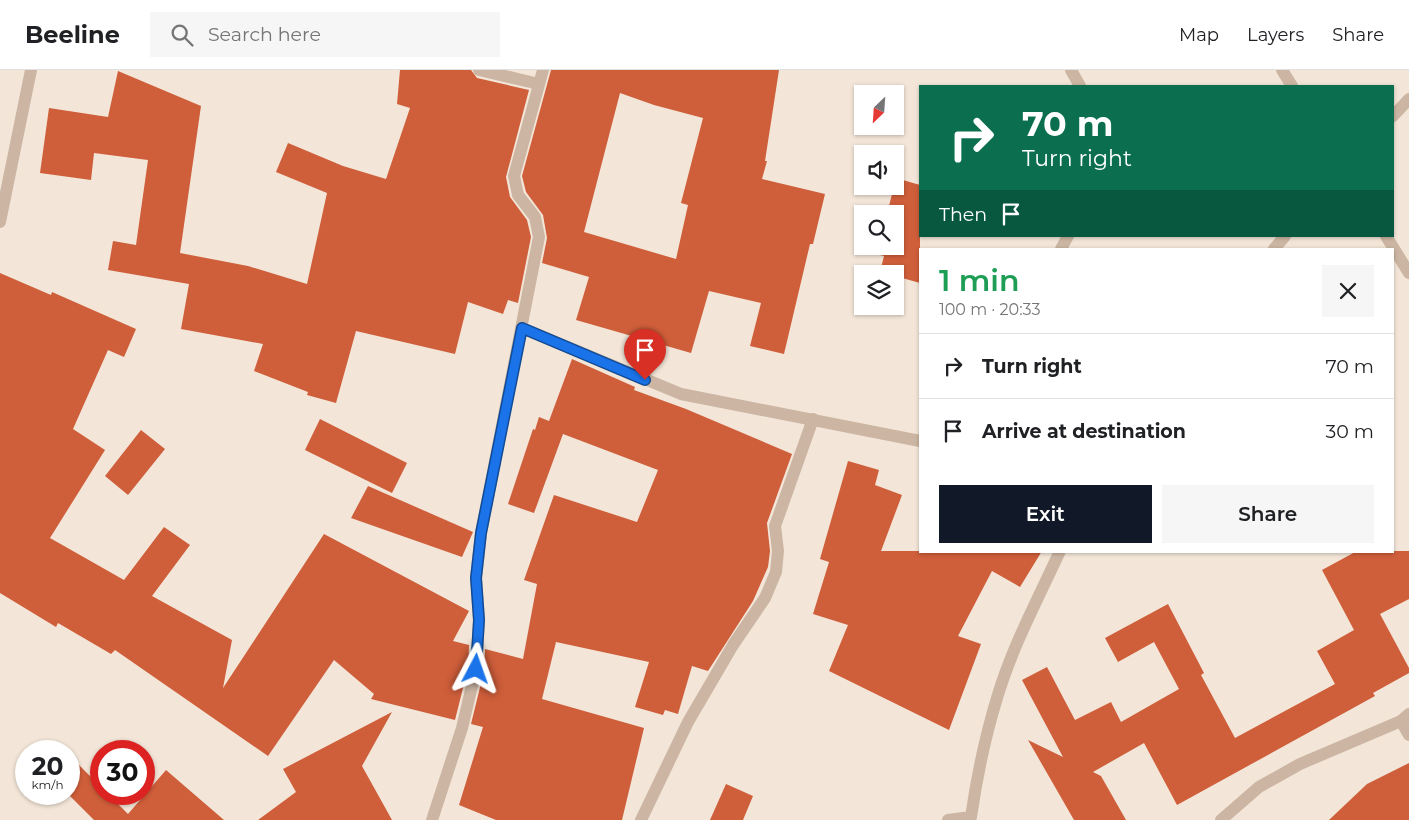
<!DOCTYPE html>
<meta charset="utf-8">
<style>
body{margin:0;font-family:Montserrat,sans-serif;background:#f6f6f6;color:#202124;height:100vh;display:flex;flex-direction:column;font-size:19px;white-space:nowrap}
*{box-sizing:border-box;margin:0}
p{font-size:16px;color:#757577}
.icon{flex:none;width:28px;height:28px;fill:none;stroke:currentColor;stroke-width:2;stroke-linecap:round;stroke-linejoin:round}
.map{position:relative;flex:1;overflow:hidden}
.side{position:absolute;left:919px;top:178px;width:475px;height:305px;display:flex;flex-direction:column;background:#fff;border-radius:0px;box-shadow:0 1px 4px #0004}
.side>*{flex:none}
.banner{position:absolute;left:919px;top:15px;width:475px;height:152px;border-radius:0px;box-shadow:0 1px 4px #0004;background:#0b6e4f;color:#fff;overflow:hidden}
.needle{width:32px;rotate:205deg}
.fabs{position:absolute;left:854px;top:15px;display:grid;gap:10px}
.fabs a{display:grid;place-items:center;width:50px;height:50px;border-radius:0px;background:#fff;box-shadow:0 1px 4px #0004;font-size:25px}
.speed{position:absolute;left:15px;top:670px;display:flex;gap:10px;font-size:25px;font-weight:700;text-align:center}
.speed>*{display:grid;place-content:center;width:65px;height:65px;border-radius:50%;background:#fff;box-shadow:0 1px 4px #0004;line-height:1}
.speed small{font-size:12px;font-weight:400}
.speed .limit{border:8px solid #d22;background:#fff;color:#111}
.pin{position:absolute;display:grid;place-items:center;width:42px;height:42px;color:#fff;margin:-51px -21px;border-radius:50% 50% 50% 0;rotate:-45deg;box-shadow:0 0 5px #0007}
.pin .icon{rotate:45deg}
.me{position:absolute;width:55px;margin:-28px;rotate:4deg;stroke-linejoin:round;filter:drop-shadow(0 0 4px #0008)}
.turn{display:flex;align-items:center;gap:18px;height:105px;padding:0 20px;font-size:22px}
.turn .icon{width:65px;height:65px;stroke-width:2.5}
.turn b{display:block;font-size:35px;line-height:42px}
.then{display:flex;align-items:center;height:48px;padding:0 20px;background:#0003;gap:10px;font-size:19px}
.round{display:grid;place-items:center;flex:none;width:52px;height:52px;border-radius:0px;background:#f6f6f6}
.summary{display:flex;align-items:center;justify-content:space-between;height:85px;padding:0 20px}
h1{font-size:30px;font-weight:600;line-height:38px;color:#1e9e55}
.button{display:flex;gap:10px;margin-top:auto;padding:10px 20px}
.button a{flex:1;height:58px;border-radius:0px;background:#111827;color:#fff;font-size:20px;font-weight:600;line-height:58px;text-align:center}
.button a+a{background:#f6f6f6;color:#202124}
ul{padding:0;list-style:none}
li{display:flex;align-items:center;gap:15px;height:65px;padding:0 20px;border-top:1px solid #e0e0e0}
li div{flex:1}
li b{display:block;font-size:19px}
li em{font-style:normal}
header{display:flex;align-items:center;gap:30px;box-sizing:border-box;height:70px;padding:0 25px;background:#fff;border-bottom:1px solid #e0e0e0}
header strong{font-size:24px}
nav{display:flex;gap:28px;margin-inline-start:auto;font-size:18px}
.search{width:350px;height:45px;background:#f6f6f6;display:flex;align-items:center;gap:12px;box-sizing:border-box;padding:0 18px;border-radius:0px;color:#757577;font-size:19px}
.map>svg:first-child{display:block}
</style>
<header>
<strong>Beeline</strong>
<div class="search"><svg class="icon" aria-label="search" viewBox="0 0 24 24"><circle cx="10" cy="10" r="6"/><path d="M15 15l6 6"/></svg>Search here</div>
<nav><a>Map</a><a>Layers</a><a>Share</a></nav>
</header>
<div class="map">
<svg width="1409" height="750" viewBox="0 0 1409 750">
<rect width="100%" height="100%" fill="#f3e6d8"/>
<g fill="#cf5e3a" fill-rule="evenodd">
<path d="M400 0H471L477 8 529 20 506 107 510 127 527 150 531 167 518 233 508 230 503 244 468 232 455 284 356 261 336 333 307 325 308 322 254 301 263 274 181 259 189 214 108 200 113 171 136 175 148 90 94 83 91 110 40 103 49 38 108 47 118 1 201 36 180 183 248 196 307 214 327 123 276 102 288 73 343 96 386 109 410 38 397 34Z"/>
<path d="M551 0H779L765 91H767L762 109 825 124 813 174H810L784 284 750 276 761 233 709 221 691 283 576 250 589 207 542 193 547 168 543 145 526 122 522 106ZM620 23 654 35 703 48 681 133 688 135 676 189 584 162Z"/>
<path d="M896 108 920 115V213L895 206V204L880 202 884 186 876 184 878 176H895V144H887Z"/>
<path d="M0 203 51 225 52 222 136 259 124 287 108 280 73 359 105 380 50 468 124 510 164 457 190 475 152 526 232 570 223 618 324 464 469 541 453 571 469 575 468 598 455 650 371 629 374 624 334 590 268 686 115 580 111 584 58 553 56 557 0 523Z"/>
<path d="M572 289 635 317 634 320 686 339 792 384 767 453 770 481 768 497 753 531 708 601 692 596 678 644 665 640 663 645 635 637 649 592 556 572 542 629 644 658 622 750H496L459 735 483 657 471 654 484 601 485 579 523 589 537 514 524 510 554 425 637 452 658 400 563 364 534 443 508 434 533 359 535 360 539 347 549 351Z"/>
<path d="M320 349 407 393 392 423 305 380Z"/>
<path d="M141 360 165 379 128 425 105 406Z"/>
<path d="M848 391 879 400 875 415 902 425 881 481H1042L1020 517 992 501 958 566 981 574 949 660 829 601 848 555 813 544 829 492 820 489Z"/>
<path d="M368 416 473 462 462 487 351 448Z"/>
<path d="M1357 481H1409V529L1380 544 1409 598V603L1373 623 1375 626 1177 735 1144 673 1093 702 1101 706 1126 750H1074L1028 670 1063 687 1022 610 1047 597 1075 650 1111 632 1121 652 1179 619 1154 572 1118 592 1105 568 1168 534 1204 603 1201 605 1235 668 1335 614 1317 581 1354 560 1322 500Z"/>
<path d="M392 642 362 696 392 750H258L296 722 283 699Z"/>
<path d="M69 685 101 717V724H108L128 744 166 700 224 750H94L68 724Z"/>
<path d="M1409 693V750H1329L1367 714Z"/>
<path d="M726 714 753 726 743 750H710Z"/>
</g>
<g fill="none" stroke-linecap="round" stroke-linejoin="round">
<g stroke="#ccb6a3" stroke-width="12">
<path d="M479 0 539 14"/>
<path d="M1071 0 1080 16"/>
<path d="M1282 0 1292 16"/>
<path d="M1392 47 1409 29"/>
<path d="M0 152 31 0"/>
<path d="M1386 166 1409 203"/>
<path d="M1061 179 1068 166"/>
<path d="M1274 179 1285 166"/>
<path d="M522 258 681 324 920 371"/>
<path d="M1401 651 1409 665"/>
<path d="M432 750 462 658 476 599 479 550 476 508 481 463 539 167 535 147 518 125 514 106 543 0"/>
<path d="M641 750 688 652 733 575 765 528 776 502 778 481 775 456 813 349"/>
<path d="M948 750 971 747C977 706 985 667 997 628 1012 577 1038 529 1060 481"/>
<path d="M1221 750 1259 717 1300 694 1401 651 1409 644"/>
</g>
</g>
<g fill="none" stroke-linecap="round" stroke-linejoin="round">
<defs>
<path id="route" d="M476 599 479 550 476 508 481 463 522 258 645 310"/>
</defs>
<use href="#route" stroke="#114b97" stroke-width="12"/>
<use href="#route" stroke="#1a73e8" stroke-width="9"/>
</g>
</svg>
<div class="fabs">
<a><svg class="needle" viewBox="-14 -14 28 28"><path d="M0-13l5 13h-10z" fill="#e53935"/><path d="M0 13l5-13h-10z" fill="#757577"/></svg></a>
<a><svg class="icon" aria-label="sound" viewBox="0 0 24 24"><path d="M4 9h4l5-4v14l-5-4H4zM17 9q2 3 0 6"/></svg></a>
<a><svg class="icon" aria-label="search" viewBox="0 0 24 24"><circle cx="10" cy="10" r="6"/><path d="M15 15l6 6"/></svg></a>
<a><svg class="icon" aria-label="layers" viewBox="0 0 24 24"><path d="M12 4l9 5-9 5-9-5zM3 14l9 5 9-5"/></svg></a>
</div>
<div class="speed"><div>20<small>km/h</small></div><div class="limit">30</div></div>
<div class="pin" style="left:645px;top:310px;background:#d93025"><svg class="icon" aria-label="arrive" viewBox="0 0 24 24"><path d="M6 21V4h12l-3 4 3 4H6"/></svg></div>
<svg class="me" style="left:476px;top:599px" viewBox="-20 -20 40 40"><path d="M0-17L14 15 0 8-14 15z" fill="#1a73e8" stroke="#fff" stroke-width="4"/></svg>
<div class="banner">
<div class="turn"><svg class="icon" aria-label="right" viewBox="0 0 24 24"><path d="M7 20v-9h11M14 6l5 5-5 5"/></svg><div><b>70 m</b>Turn right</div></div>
<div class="then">Then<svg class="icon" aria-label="arrive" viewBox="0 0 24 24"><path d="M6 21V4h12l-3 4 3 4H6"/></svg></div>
</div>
<section class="side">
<div class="summary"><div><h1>1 min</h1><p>100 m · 20:33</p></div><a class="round"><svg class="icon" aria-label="close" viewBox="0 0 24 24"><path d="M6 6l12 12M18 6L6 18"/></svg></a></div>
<ul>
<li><svg class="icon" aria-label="right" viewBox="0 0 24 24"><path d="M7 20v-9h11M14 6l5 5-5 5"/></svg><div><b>Turn right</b></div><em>70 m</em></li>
<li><svg class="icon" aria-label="arrive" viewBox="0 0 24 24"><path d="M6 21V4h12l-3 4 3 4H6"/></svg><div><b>Arrive at destination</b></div><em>30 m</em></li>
</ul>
<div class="button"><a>Exit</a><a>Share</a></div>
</section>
</div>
